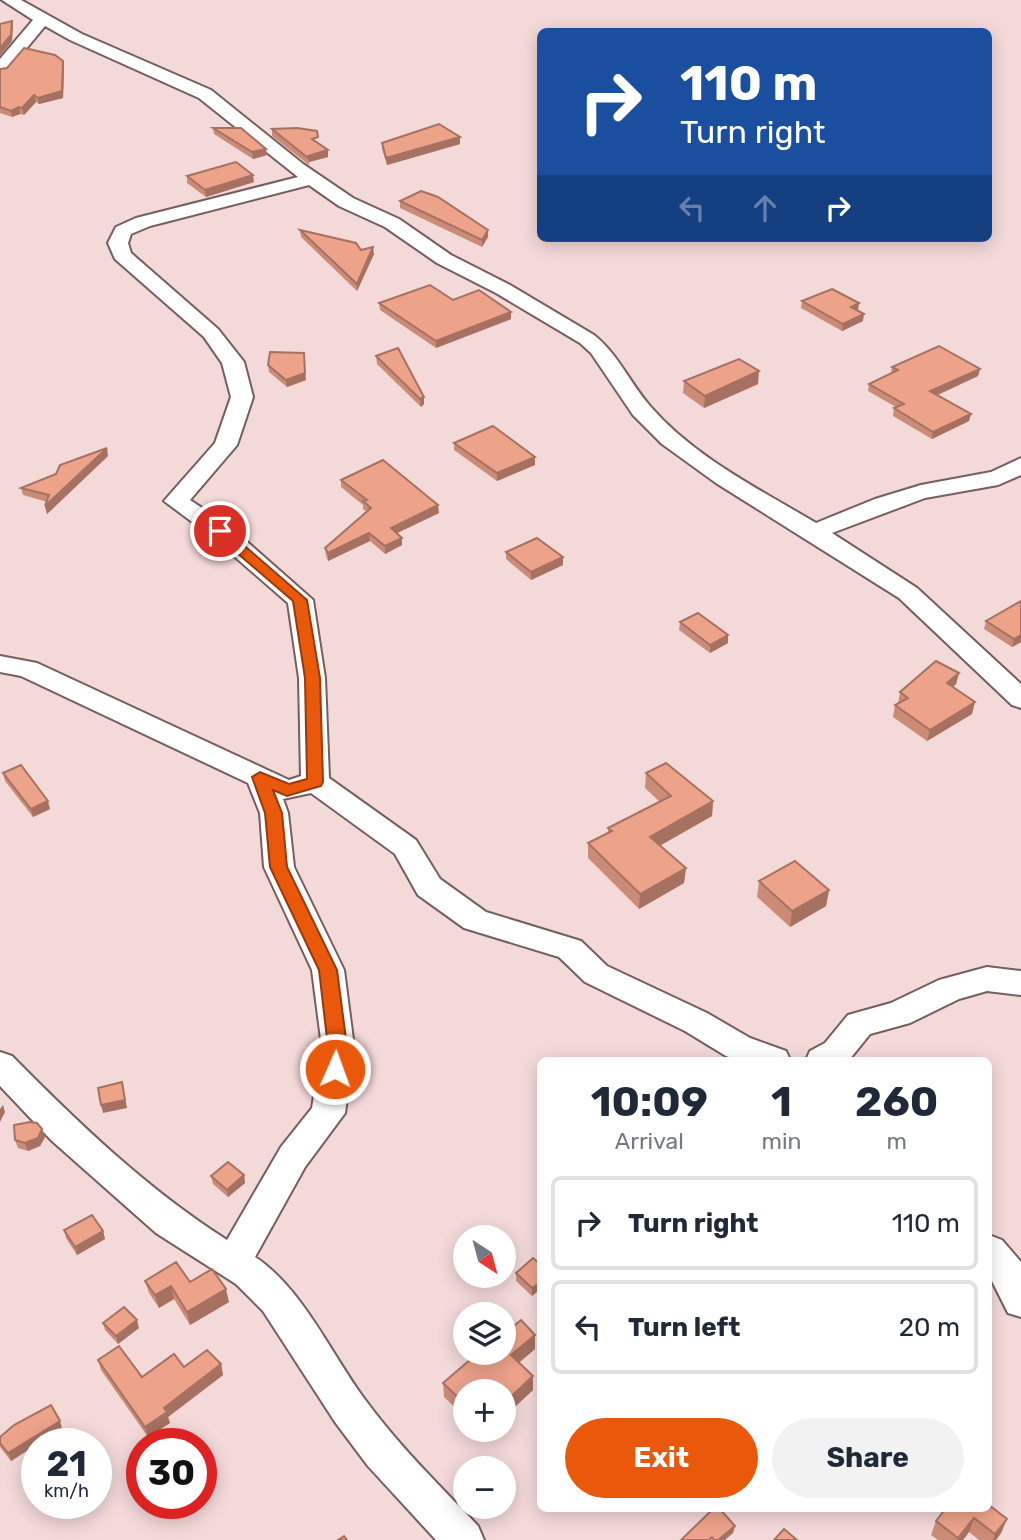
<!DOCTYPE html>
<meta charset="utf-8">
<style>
body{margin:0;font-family:Rubik,sans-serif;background:#f2f2f3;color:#1f2937;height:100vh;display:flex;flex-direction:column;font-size:26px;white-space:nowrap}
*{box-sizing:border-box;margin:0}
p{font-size:23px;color:#747a83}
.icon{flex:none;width:38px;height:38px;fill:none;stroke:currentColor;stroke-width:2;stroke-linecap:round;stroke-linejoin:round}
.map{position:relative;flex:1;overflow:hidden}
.side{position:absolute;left:537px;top:1057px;width:455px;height:455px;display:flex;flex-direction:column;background:#fff;border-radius:10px;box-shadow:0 4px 18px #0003}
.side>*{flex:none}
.hud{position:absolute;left:537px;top:28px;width:455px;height:214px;border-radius:10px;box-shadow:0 4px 18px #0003;background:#1a4fa0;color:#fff;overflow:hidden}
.needle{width:46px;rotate:144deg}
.buttons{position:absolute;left:453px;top:1225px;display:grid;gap:14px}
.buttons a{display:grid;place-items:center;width:63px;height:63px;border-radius:50%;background:#fff;box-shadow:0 4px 18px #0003;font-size:35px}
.speed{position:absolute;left:21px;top:1428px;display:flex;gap:14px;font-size:35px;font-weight:700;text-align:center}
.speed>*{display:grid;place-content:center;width:91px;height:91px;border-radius:50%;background:#fff;box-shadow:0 4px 18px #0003;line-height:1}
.speed small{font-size:18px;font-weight:400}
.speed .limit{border:10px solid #d22;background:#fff;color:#111}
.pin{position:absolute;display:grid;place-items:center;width:60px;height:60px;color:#fff;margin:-30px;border:4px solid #fff;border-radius:50%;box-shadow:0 2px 7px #0007}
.me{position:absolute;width:77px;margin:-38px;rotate:2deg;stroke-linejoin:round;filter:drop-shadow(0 0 5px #0008)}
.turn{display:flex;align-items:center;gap:24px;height:147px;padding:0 28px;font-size:32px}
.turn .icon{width:91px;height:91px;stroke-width:2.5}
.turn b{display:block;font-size:49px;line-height:60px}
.lanes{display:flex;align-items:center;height:66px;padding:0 28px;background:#0003;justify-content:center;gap:35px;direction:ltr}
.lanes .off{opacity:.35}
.eta{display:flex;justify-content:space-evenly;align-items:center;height:119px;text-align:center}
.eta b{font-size:42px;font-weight:700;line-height:49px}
.action{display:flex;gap:14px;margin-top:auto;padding:14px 28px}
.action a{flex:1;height:80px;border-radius:42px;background:#ea580c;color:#fff;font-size:28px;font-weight:700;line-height:80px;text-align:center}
.action a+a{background:#f2f2f3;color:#1f2937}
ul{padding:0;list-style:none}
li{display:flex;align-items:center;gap:21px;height:94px;margin:0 14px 10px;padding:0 14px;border:4px solid #e0e1e3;border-radius:10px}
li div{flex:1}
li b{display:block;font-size:26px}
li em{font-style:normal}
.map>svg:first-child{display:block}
</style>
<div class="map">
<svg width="1021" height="1540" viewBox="0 0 1021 1540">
<rect width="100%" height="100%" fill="#f4d9d9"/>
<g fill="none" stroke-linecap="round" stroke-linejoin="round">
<defs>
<g id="minor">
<path d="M2 0H21L82 34 211 90 303 164 353 198 399 219 451 255 510 285 594 335C618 354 630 383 650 406 694 457 759 489 816 523L875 499 921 485 991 472 1021 458V475L998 485 925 498 832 533 917 588 1021 684V708L1012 705 899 598 716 483 662 444 633 415 591 353 580 343 496 293 437 263 385 227 339 206 309 185 150 226 131 234 128 243 131 253 218 329 244 362 253 397 237 445 190 500 229 526 313 600 325 678 329 778 416 840 440 879 486 912 581 941 607 966 707 1013 750 1038 786 1051 790 1060H738L726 1056 685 1031 585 982 559 957 464 928 418 895 395 854 311 793 283 799 288 813 294 867 344 970 354 1047 345 1113 305 1167 255 1257C301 1287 331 1353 363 1397 397 1444 438 1484 478 1526L484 1540H436L368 1466 335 1422 263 1311 236 1284 156 1233 51 1140 0 1086V1052L12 1056C78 1123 147 1189 227 1240L281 1147 312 1108 322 1047 312 970 264 867 260 813 248 783 21 676 0 672V656L37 663 289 780 301 776 299 678 288 603 211 536 164 501 215 443 231 397 222 363 204 337 115 259 108 243 116 227 136 218 298 177 199 98 70 40 45 26 6 73 0 74V59L33 20Z"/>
<path d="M987 967 1021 971V995L987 991 959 999 910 1023 870 1034 849 1060H806L810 1051 825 1043 848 1015 891 1003 939 980Z"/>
<path d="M989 1235 1002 1240 1021 1262V1317L1008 1313 989 1275Z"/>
</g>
</defs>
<use href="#minor" stroke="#765e5f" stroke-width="4"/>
<use href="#minor" fill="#fff" fill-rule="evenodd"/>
</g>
<g fill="#cc8b77">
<path d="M64 67 63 98 39 104 36 102 24 115 20 114 12 117 0 113V69Z"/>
<path d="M213 128 267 155 253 159 214 134Z"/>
<path d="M272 129 318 143 328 150V157L309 162V165L272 136Z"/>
<path d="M460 137V144L387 165 382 149V143Z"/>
<path d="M187 176 254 182 206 197 187 183Z"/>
<path d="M400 201 488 237 482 247 400 208Z"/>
<path d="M300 230 374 254 357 291 301 237Z"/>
<path d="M453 300 511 319 436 348 380 310 379 303Z"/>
<path d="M802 301 858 311 863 321 842 331 801 308Z"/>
<path d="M398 348 424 404 421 407 377 364 376 356Z"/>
<path d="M268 365 306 380 287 387 269 372Z"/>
<path d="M892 367 980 369 978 376 937 395 971 414 969 421 932 439 893 416 894 408 896 407 868 391 869 384 891 373Z"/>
<path d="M684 381 758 384 704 408 683 393Z"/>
<path d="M454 443 535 465 497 481 454 450Z"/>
<path d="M108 456 47 514 45 506 47 502 23 495 21 488Z"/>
<path d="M341 480 439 513 397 533 402 545 385 554 370 541 328 561 326 556 325 548 367 512 363 509V505L341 487Z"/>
<path d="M506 552 563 565 531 580 506 559Z"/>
<path d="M986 621 1021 642 1012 647 984 629Z"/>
<path d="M680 622 728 635V643L710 653 679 630Z"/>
<path d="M959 673 956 684 953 687 972 714 927 741 893 717 895 705 898 704 900 692Z"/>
<path d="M3 773 50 809 33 817 5 781Z"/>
<path d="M646 773 713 801 712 816 660 845 686 868 684 883 639 909 588 858V843L608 833V828L660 802 645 788Z"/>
<path d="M759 881 829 890 826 906 790 927 757 897Z"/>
<path d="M42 1129 45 1137 40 1146 28 1151 18 1148 15 1140Z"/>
<path d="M244 1175 245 1183 228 1197 213 1184 211 1176Z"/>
<path d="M64 1230 103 1231 105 1239 77 1255 66 1238Z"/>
<path d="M533 1258 532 1296 516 1281V1273Z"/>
<path d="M145 1281 190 1282 229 1302 190 1325 174 1299 159 1308 149 1293Z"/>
<path d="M103 1323 139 1328 118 1344 105 1330Z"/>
<path d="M535 1335V1349L519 1363 533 1376V1390L504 1417V1391H466V1418L444 1397 443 1383Z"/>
<path d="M98 1360 142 1377 184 1367 221 1364 223 1375 168 1417 170 1423 148 1437 101 1370Z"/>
<path d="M62 1428 11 1461 0 1447V1437Z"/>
<path d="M477 1430H489L483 1436Z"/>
<path d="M946 1508 1007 1519 1001 1533 996 1540H979L969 1532 963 1540H938L931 1535 936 1521Z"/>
</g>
<g fill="#a67161">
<path d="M12 21 13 27 12 41 0 56V48Z"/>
<path d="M63 61 64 67 63 98 39 104 38 98Z"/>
<path d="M34 95 36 102 24 115 22 108Z"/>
<path d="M19 107 20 114 12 117 11 111Z"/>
<path d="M460 137V144L387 165 386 158Z"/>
<path d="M266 149 267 155 253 159 252 152Z"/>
<path d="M328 150V157L309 162 308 156Z"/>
<path d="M253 175 254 182 206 197 205 190Z"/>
<path d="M488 230V237L482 247V240Z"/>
<path d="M373 247 374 254 357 291V284Z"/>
<path d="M859 303 858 311 851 307Z"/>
<path d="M511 312V319L436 348V341Z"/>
<path d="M864 314 863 321 842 331 843 324Z"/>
<path d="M304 353 306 380 287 387 286 380Z"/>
<path d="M980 369 978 376 929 399 930 391Z"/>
<path d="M759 371 758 384 704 408 705 396Z"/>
<path d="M424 397V404L421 407 420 399Z"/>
<path d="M971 414 969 421 932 439 933 432Z"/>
<path d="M107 448 108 456 47 514 45 506Z"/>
<path d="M535 457V465L497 481V473Z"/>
<path d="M438 505 439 513 391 536V528Z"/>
<path d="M369 533 370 541 328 561V553Z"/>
<path d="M402 538V545L385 554V546Z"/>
<path d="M563 557V565L531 580V572Z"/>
<path d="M728 635V643L710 653V645Z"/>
<path d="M1021 635V642L1012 647 1014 639Z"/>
<path d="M959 673 956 684 944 695 947 683Z"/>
<path d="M975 702 972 714 927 741 930 730Z"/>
<path d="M48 801 50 809 33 817 31 809Z"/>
<path d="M713 801 712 816 649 852 650 837Z"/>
<path d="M686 868 684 883 639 909 640 894Z"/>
<path d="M829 890 826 906 790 927 792 911Z"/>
<path d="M122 1082 127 1108 103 1113 101 1105Z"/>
<path d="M3 1105 5 1112 0 1122V1109Z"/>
<path d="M42 1129 45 1137 40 1146 28 1151 25 1143Z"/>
<path d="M244 1175 245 1183 228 1197 227 1190Z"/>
<path d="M103 1231 105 1239 77 1255 75 1247Z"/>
<path d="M541 1282V1289L532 1296V1288Z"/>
<path d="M171 1286 174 1299 159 1308 155 1295Z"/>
<path d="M226 1289 229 1302 190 1325 187 1312Z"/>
<path d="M137 1320 139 1328 118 1344 116 1336Z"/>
<path d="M535 1335V1349L511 1369V1355Z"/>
<path d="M221 1364 223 1375 168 1417 170 1423 148 1437 145 1427 164 1408Z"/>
<path d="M533 1376V1390L504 1417V1403Z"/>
<path d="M60 1421 62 1428 11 1461 8 1453Z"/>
<path d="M483 1430H489L483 1436Z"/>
<path d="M974 1518 969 1532 963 1540H958Z"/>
<path d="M1007 1519 1001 1533 996 1540H993L995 1534Z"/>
<path d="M735 1526 733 1533 725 1540H718Z"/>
</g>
<g fill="#eda28a" stroke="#a67161" stroke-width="2">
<path d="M12 21 11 35 0 48V24Z"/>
<path d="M24 48 55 55 63 61 62 91 38 98 34 95 22 108 19 107 11 111 0 107V69L7 68Z"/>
<path d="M439 124 460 137 386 158 382 143Z"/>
<path d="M213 128H241L266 149 252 152Z"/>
<path d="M297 128 317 131 318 137 312 139 328 150 308 156V158L272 129Z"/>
<path d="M236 162 253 175 205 190 187 176Z"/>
<path d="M421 191 438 197 488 230 482 240 400 201Z"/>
<path d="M300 230 356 243 361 250 373 247 357 284Z"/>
<path d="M430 285 453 300 479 290 511 312 436 341 379 303Z"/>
<path d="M832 289 859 303 851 307 864 314 843 324 802 301Z"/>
<path d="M939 346 980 369 930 391 971 414 933 432 894 408 904 404 869 384 898 370 892 367Z"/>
<path d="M398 348 424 397 420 399 376 356Z"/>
<path d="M270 352 304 353 305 373 286 380 268 365Z"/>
<path d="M739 359 759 371 705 396 684 381Z"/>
<path d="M493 426 535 457 497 473 454 443Z"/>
<path d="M107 448 45 506 49 495 21 488 56 474 60 465Z"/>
<path d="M383 460 438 505 391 528 402 538 385 546 369 533 328 553 325 548 371 508 363 501 367 500 341 480Z"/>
<path d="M537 538 563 557 531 572 506 552Z"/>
<path d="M1021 601V635L1014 639 986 621Z"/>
<path d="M698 613 728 635 710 645 680 622Z"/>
<path d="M936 661 959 673 947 683 975 702 930 730 895 705 908 698 900 692Z"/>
<path d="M666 763 713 801 650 837 686 868 640 894 588 843 612 831 608 828 671 796 646 773Z"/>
<path d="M21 765 48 801 31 809 3 773Z"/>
<path d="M795 861 829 890 792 911 759 881Z"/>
<path d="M122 1082 125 1100 101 1105 98 1088Z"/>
<path d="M30 1122 37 1123 42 1129 38 1138 25 1143 15 1140 14 1125Z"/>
<path d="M228 1162 244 1175 227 1190 211 1176Z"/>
<path d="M92 1215 103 1231 75 1247 64 1230Z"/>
<path d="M533 1258 541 1265V1282L532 1288 516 1273Z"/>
<path d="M176 1262 190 1282 212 1269 226 1289 187 1312 171 1286 155 1295 145 1281Z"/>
<path d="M124 1307 137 1320 116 1336 103 1323Z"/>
<path d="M521 1320 535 1335 511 1355 533 1376 504 1403V1391H466V1405L443 1383 478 1353H504V1334Z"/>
<path d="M119 1346 142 1377 174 1354 184 1367 207 1350 221 1364 164 1408 167 1412 145 1427 98 1360Z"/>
<path d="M51 1405 60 1421 8 1453 0 1443V1437L14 1425Z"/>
<path d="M989 1505 1007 1519 995 1534 974 1518 958 1538 936 1521 946 1508H989Z"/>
<path d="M714 1508H719L735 1526 718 1540H714L712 1537 709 1540H681Z"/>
<path d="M784 1529 797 1540H774Z"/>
<path d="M344 1536 347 1540H338Z"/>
</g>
<path fill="#ea580c" stroke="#983908" stroke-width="2" d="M220 527 224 528 307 600 320 678 323 782 321 786 287 796 273 790 282 813 287 867 337 970 347 1047 341 1075 335 1077 328 1075 325 1069 328 1047 319 970 270 867 265 813 252 777 260 772 289 784 307 779 305 678 293 601 215 534 213 531Z"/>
</svg>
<div class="buttons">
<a><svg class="needle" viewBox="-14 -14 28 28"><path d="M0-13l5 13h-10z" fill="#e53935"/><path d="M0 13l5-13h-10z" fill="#747a83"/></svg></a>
<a><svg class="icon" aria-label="layers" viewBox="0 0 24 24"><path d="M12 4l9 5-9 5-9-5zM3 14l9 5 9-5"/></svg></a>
<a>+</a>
<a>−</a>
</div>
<div class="speed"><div>21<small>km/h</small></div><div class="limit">30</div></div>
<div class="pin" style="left:220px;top:531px;background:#d93025"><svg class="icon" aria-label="arrive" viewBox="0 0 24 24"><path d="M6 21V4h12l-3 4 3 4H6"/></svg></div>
<svg class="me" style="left:335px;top:1069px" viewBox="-20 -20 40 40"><circle r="17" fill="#ea580c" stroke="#fff" stroke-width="3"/><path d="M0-11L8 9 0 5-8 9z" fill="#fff"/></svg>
<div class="hud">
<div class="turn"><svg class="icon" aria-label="right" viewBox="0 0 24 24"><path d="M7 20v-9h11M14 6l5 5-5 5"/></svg><div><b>110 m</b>Turn right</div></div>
<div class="lanes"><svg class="icon off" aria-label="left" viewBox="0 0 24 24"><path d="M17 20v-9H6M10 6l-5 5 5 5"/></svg><svg class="icon off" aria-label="ahead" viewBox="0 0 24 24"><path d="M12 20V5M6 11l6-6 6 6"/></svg><svg class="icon" aria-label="right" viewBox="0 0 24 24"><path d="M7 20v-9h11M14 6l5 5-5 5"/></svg></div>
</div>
<section class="side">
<div class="eta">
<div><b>10:09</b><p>Arrival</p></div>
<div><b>1</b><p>min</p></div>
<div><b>260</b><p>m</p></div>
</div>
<ul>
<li><svg class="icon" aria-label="right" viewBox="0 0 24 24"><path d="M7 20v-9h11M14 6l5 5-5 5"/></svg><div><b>Turn right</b></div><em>110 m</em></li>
<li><svg class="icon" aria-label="left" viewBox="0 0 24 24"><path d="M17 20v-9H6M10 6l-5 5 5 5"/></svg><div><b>Turn left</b></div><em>20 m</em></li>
</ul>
<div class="action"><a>Exit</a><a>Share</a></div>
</section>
</div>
